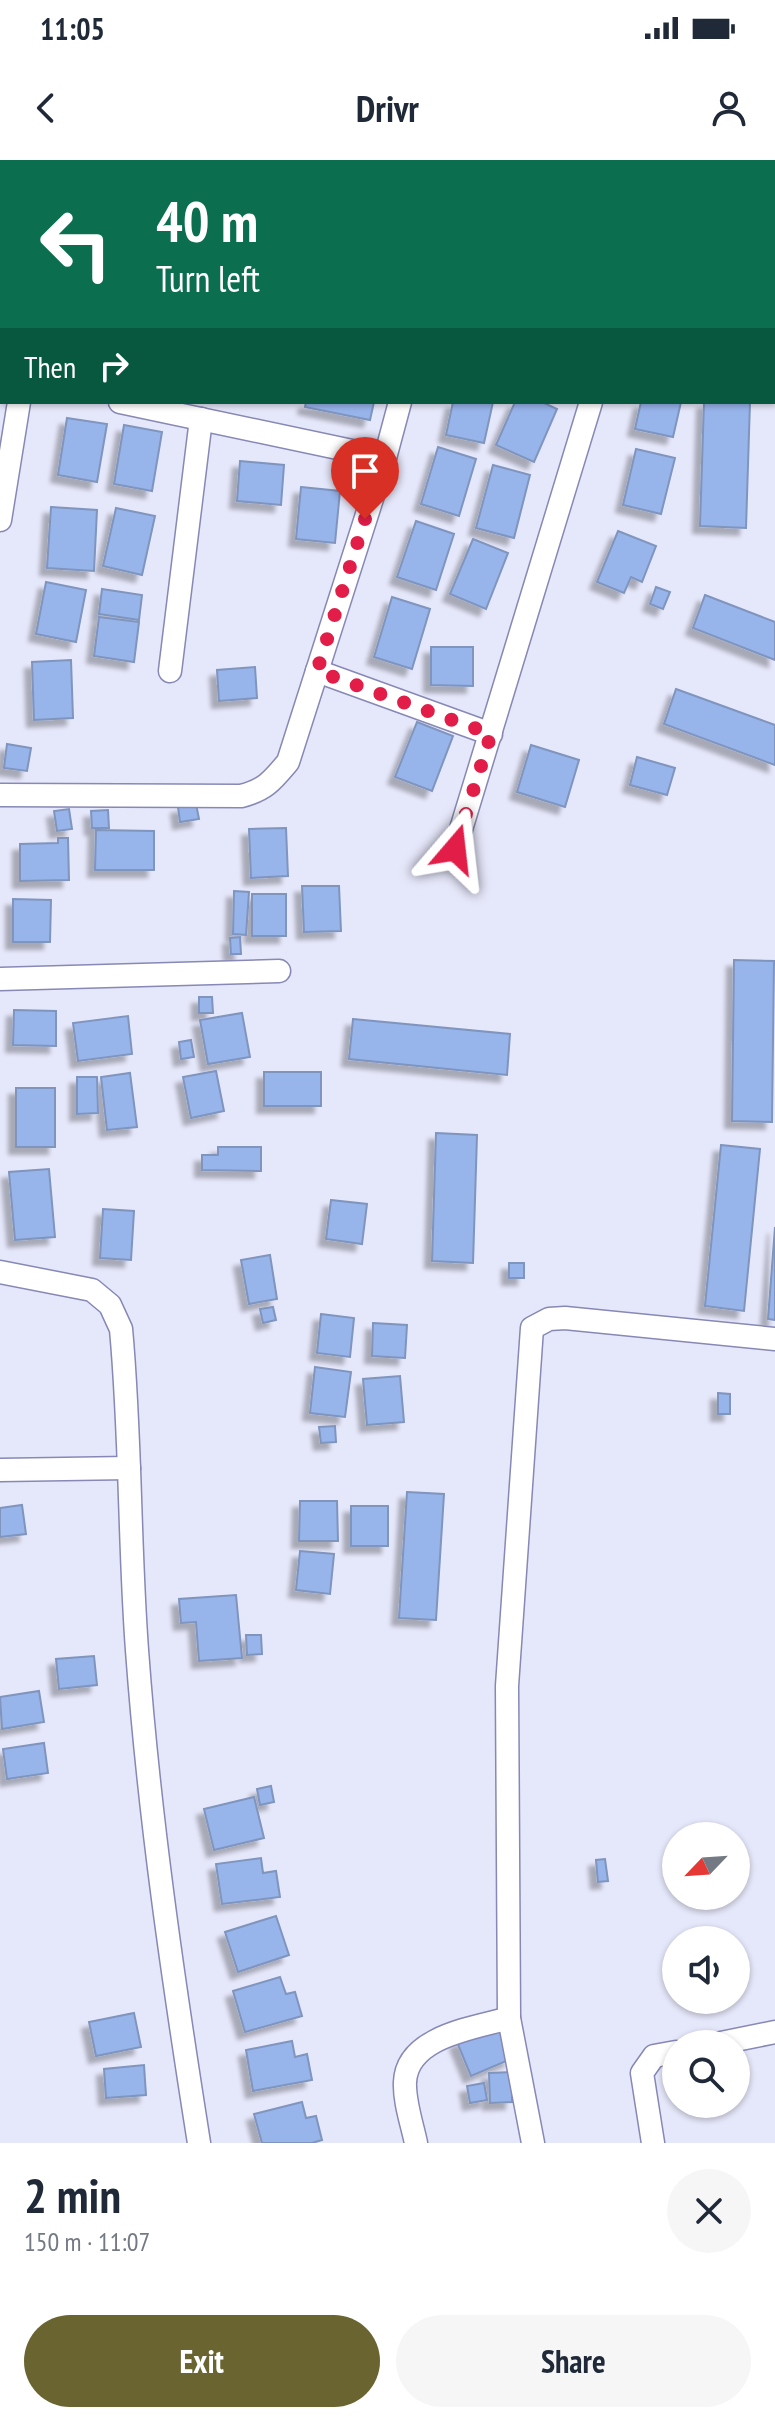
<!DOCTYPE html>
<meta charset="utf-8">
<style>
body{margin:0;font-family:"PT Sans Narrow",sans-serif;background:#f6f6f7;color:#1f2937;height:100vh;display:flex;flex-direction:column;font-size:30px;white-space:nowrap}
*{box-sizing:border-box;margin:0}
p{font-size:26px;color:#747a83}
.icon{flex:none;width:44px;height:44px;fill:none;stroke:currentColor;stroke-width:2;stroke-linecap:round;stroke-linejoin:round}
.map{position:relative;height:1983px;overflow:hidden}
.side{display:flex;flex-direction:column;background:#fff;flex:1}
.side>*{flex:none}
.top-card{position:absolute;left:0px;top:0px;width:776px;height:244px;box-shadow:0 2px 6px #0004;background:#0b6e4f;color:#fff;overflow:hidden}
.needle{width:52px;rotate:245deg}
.tools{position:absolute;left:662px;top:1662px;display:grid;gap:16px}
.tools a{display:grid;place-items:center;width:88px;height:88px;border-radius:50%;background:#fff;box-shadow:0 2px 6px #0004;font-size:40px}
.pin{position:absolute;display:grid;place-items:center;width:68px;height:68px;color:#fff;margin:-82px -34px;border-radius:50% 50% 50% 0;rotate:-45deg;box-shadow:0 0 8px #0007}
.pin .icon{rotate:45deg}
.me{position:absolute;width:88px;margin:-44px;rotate:17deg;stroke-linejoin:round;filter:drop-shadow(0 0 6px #0008)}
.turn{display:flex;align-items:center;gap:28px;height:168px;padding:0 24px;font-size:36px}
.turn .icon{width:104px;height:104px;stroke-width:2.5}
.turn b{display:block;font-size:56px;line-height:68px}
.then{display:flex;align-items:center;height:76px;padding:0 24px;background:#0003;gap:16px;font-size:30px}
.round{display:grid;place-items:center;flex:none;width:84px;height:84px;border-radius:42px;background:#f6f6f7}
.summary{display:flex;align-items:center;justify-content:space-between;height:136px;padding:0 24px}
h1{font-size:48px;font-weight:700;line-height:60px}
.cta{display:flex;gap:16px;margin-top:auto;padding:16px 24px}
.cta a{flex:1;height:92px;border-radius:48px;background:#696430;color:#fff;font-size:32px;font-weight:700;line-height:92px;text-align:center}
.cta a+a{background:#f6f6f7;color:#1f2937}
.status{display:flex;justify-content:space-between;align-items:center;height:56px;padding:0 40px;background:#fff;direction:ltr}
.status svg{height:22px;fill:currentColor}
header{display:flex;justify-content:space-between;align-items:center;height:104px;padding:0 24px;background:#fff;font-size:36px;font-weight:700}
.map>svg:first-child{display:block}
</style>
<div class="status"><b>11:05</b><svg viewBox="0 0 49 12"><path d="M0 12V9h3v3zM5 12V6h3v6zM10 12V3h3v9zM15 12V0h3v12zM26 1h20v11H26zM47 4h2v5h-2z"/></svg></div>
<header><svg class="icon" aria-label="back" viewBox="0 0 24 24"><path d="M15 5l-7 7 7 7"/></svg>Drivr<svg class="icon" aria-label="person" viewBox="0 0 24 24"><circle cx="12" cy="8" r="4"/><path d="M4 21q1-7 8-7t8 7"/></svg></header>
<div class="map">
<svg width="775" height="1983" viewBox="0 0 775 1983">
<defs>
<filter id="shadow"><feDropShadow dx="-7" dy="7" stdDeviation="2" flood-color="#0004"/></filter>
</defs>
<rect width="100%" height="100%" fill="#e5e7fa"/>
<g fill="#97b4eb" stroke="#7f95be" stroke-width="2" filter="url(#shadow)">
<path d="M306 242H374L370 260 305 247Z"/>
<path d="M453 242H493L484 283 446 275Z"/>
<path d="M515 242H542L557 249 534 302 496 285Z"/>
<path d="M641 242H681L673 277 635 269Z"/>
<path d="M704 242H750L746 368 700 366Z"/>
<path d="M67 258 107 264 97 322 58 315Z"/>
<path d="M124 265 162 272 152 331 114 324Z"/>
<path d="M438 287 476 299 459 356 421 344Z"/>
<path d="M636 289 675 298 661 354 623 345Z"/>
<path d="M240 301 284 305 281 345 237 341Z"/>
<path d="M493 305 530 315 514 378 476 368Z"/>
<path d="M301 327 340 331 335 383 296 379Z"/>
<path d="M51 347 97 350 94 411 47 408Z"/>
<path d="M116 348 155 356 142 415 103 406Z"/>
<path d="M416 361 454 374 436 430 397 417Z"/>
<path d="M618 371 656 386 642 422 631 417 624 433 597 422Z"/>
<path d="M473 379 508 393 486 449 450 434Z"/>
<path d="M46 422 86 430 76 482 36 474Z"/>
<path d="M656 427 670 432 663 449 650 444Z"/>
<path d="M102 429 142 435 139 460 99 454Z"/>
<path d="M705 435 775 462V500L693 468Z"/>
<path d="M392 437 430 449 412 509 374 497Z"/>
<path d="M99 457 139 462 134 502 94 496Z"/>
<path d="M431 487H473V526L431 525Z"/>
<path d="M71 500 73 558 34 560 32 502Z"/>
<path d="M255 507 257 538 219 541 217 510Z"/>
<path d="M676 529 775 565V605L664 564Z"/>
<path d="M417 562 453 576 432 631 395 617Z"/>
<path d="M7 584 31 588 27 611 4 608Z"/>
<path d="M531 585 579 600 565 647 517 632Z"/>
<path d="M637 597 675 608 667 635 630 625Z"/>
<path d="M196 644 199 659 180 662 178 647Z"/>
<path d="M69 649 72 669 57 671 54 651Z"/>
<path d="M108 650 109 668H92L91 651Z"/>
<path d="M286 668 288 716 251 718 249 669Z"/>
<path d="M96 670 154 671V710H95Z"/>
<path d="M58 678H68L69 720 20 721V684L58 683Z"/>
<path d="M302 726H339L341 771 304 772Z"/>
<path d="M234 731 249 732 246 775 233 774Z"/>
<rect x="252" y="734" width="34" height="42"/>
<path d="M13 739 51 740 50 782H13Z"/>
<path d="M240 777 241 794H231L230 778Z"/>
<path d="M734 800 774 801 772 962 732 961Z"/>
<path d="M199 837H212L213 853H199Z"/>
<path d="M14 850 56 851V886L13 885Z"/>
<path d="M242 853 250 897 208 904 200 860Z"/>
<path d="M128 856 132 894 78 901 73 863Z"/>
<path d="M353 859 510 874 507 915 349 899Z"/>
<path d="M191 880 194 897 181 899 179 882Z"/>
<path d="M216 911 224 951 191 958 183 917Z"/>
<rect x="264" y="912" width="57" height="34"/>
<path d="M130 913 137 967 107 970 101 917Z"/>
<path d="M77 917H97L98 953 77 954Z"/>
<rect x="16" y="928" width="39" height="59"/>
<path d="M436 973 477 975 473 1103 432 1101Z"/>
<path d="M721 985 760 989 744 1151 705 1146Z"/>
<path d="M218 987H261V1011L202 1010V995H218Z"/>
<path d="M49 1009 55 1077 15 1080 9 1012Z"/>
<path d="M331 1040 367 1044 362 1084 326 1079Z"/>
<path d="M103 1049 134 1051 131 1100 100 1098Z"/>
<path d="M775 1067V1160L768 1159Z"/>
<path d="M270 1095 277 1139 249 1144 241 1100Z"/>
<rect x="509" y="1103" width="15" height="15"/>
<path d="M273 1147 276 1160 263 1163 260 1149Z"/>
<path d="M321 1154 354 1158 350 1197 317 1193Z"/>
<path d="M373 1163 407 1165 405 1198 372 1196Z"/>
<path d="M315 1207 351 1212 345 1257 310 1253Z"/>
<path d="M400 1216 404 1262 367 1265 363 1219Z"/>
<path d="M718 1233 730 1234V1254H718Z"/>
<path d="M335 1266 336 1282 321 1283 319 1267Z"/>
<path d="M407 1332 444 1334 436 1460 399 1458Z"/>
<path d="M300 1341H337L338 1381H299Z"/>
<path d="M22 1345 26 1374 0 1377V1348Z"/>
<rect x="351" y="1346" width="37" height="40"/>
<path d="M300 1391 334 1394 330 1434 296 1430Z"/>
<path d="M236 1435 242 1498 199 1501 196 1462 181 1463 179 1439Z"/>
<path d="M246 1475H261L262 1494 247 1495Z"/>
<path d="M94 1496 97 1525 59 1529 56 1499Z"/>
<path d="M39 1531 44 1562 2 1569 0 1537Z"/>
<path d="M44 1583 48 1613 7 1619 3 1589Z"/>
<path d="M271 1626 274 1642 260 1645 257 1629Z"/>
<path d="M254 1637 264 1678 214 1690 204 1649Z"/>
<path d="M261 1698 263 1713 276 1711 280 1737 222 1744 216 1704Z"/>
<path d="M605 1699 608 1721 598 1722 596 1700Z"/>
<path d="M276 1756 289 1795 238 1812 225 1772Z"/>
<path d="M280 1817 286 1834 295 1832 302 1856 245 1872 233 1831Z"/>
<path d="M134 1853 141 1887 96 1896 89 1862Z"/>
<path d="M497 1865 511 1899 471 1916 457 1882Z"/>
<path d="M292 1881 295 1897 307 1894 312 1920 253 1931 246 1890Z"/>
<path d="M144 1905 146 1935 106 1938 104 1909Z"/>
<path d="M512 1912V1942L490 1943 489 1913Z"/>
<path d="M484 1923 487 1940 470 1943 467 1926Z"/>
<path d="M302 1942 306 1958 316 1956 322 1980 312 1983H262L254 1954Z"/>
</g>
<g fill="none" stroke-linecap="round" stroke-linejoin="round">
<defs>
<g id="street">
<path d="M64 2V0"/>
<path d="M255 2V0"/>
<path d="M465 2 466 0"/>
<path d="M665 2V0"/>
<path d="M774 28H775"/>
<path d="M120 242 385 298"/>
<path d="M0 360 19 242"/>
<path d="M170 511 201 259"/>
<path d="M317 511 491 574"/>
<path d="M0 635 241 636C265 630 272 621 288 602L385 298 400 242"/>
<path d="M455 689 591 242"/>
<path d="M0 819 279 811"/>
<path d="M0 1112 92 1130 110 1145 121 1169C131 1276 129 1383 137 1490 149 1655 173 1819 199 1983"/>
<path d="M0 1310 129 1308"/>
<path d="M716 1884 775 1872"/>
<path d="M416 1983C412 1964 404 1941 405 1922 407 1876 475 1868 509 1858"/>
<path d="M533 1983 509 1858 507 1526 532 1168 549 1159 565 1158 775 1179"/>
<path d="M653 1983 642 1913 654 1896 676 1892"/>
</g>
</defs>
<use href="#street" stroke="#8788b5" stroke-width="25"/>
<use href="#street" stroke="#fff" stroke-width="22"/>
</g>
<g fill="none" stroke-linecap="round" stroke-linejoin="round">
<path stroke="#e11d48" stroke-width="14" stroke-dasharray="0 25.2" d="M365 359 317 511 491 574 455 689"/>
</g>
</svg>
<div class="tools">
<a><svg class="needle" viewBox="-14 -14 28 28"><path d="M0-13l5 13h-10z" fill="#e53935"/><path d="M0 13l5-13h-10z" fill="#747a83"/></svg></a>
<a><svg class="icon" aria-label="sound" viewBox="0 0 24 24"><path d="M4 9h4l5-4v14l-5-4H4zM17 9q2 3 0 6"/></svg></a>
<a><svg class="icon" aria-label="search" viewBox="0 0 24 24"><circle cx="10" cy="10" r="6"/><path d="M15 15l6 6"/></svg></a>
</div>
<div class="pin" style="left:365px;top:359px;background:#d93025"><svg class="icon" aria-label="arrive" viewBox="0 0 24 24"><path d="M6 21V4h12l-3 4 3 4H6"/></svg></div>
<svg class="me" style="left:455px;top:689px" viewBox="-20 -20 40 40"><path d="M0-17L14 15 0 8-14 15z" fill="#e11d48" stroke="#fff" stroke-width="4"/></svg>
<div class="top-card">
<div class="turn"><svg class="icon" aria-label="left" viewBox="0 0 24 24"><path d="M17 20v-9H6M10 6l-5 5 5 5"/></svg><div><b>40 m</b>Turn left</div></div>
<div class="then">Then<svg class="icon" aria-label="right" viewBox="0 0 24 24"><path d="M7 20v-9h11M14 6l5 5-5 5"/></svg></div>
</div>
</div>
<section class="side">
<div class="summary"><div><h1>2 min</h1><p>150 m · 11:07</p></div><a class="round"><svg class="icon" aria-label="close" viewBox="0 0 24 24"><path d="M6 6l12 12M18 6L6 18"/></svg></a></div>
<div class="cta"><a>Exit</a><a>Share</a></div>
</section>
